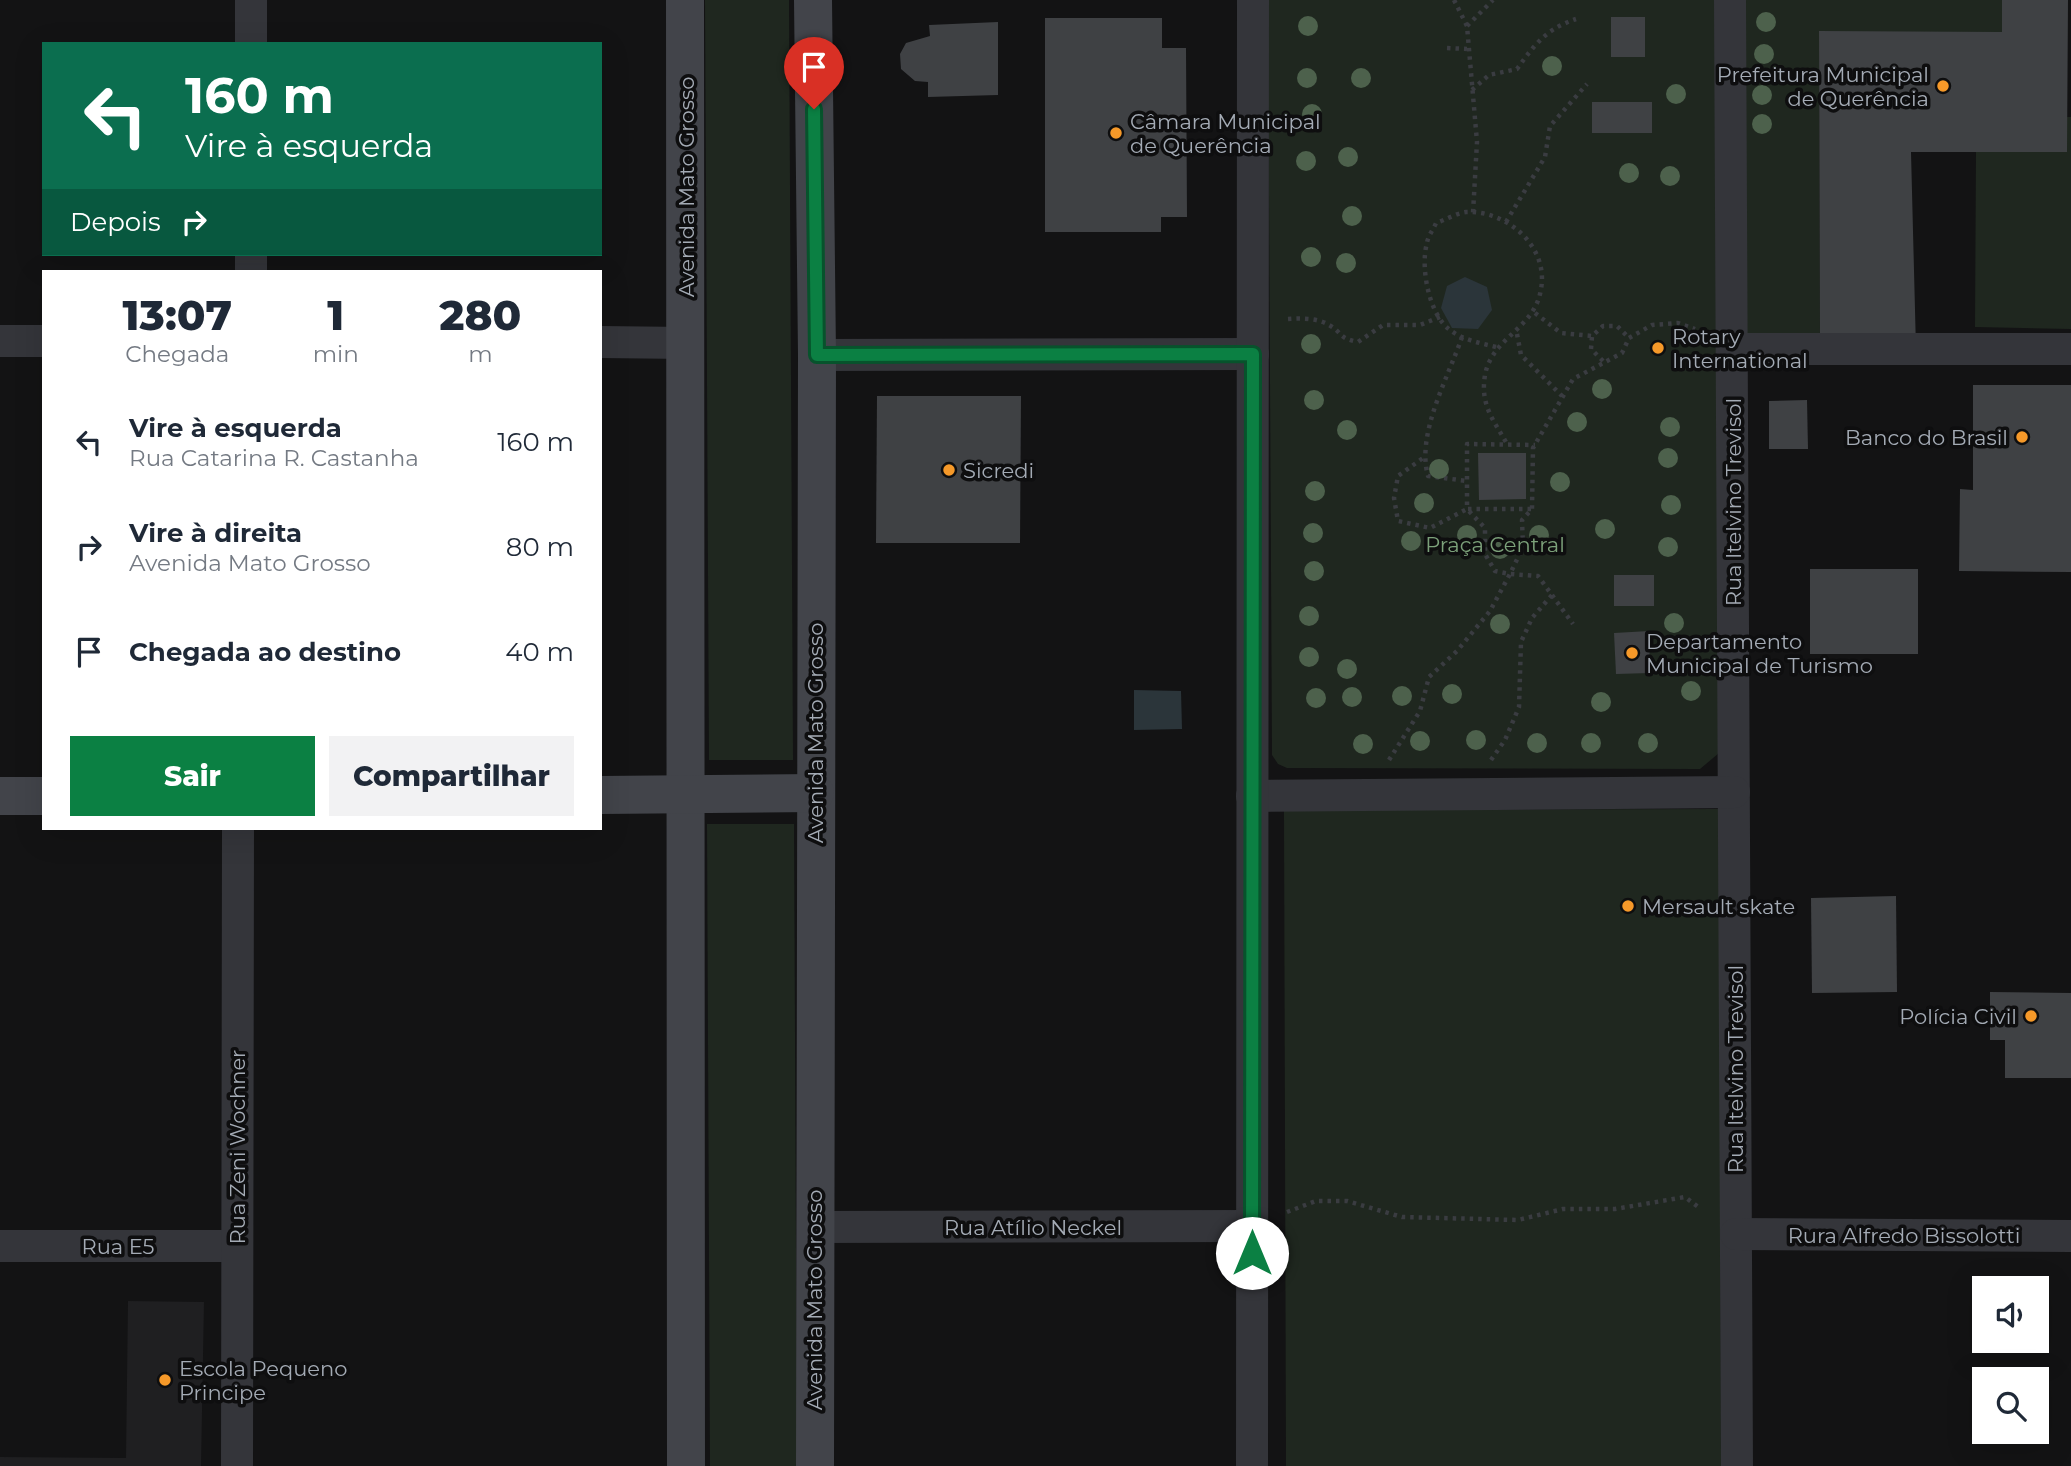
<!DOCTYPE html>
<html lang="pt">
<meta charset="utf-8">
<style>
body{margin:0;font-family:Montserrat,sans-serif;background:#f2f2f3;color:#1f2937;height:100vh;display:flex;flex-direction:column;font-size:26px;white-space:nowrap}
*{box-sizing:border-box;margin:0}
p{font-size:23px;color:#747a83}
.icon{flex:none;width:38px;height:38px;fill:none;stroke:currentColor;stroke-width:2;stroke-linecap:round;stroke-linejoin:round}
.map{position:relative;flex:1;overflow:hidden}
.sheet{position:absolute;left:42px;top:270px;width:560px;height:560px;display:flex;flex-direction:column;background:#fff;border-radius:0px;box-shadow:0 7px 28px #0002}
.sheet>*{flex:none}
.top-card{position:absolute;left:42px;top:42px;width:560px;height:214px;border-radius:0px;box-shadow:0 7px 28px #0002;background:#0b6e4f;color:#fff;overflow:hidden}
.buttons{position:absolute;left:1972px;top:1276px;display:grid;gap:14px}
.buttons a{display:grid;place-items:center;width:77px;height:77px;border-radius:0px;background:#fff;box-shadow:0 7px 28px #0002;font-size:35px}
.pin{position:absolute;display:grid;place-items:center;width:60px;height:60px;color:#fff;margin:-72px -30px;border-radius:50% 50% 50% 0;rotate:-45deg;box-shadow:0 0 7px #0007}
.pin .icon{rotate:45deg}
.me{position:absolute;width:77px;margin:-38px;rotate:0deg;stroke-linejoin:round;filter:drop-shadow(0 0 5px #0008)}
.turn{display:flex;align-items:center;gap:24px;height:147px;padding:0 28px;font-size:32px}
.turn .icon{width:91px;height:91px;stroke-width:2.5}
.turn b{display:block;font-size:49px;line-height:60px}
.then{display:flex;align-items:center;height:66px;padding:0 28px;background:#0003;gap:14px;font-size:26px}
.eta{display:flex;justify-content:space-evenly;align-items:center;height:119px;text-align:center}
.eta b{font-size:42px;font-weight:800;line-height:49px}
.primary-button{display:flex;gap:14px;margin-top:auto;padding:14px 28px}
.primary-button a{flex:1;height:80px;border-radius:0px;background:#0b8043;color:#fff;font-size:28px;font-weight:800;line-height:80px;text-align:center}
.primary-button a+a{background:#f2f2f3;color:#1f2937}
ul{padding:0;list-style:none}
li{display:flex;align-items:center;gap:21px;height:105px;padding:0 28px}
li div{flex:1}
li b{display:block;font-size:26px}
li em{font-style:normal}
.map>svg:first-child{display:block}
</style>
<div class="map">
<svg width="2071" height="1466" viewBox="0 0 2071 1466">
<rect width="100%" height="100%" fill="#131314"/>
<path fill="#1f1f21" d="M128 1301 204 1302 201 1466H0V1457L126 1458Z"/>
<g fill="#1f271f">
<path d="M705 0H789L793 760H709Z"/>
<path d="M1268 0H1716L1719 753 1700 769 1287 768 1278 764 1272 755Z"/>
<path d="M1730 0H2002V32H1819L1820 349H1732Z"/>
<path d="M2067 117H2071V329L1975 327 1976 152H2067Z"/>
<path d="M1720 809 1721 1466H1286L1284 810Z"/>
<path d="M707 824H794L797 1466H710Z"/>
</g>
<g fill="#2b353a">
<path d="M1465 277 1487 287 1492 310 1478 329 1452 328 1441 308 1447 286Z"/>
<path d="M1134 690 1181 691 1182 729 1134 730Z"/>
</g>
<g fill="#3f4144">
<path d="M2002 0H2068L2067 152H1911L1916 349H1820L1819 31 2002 32Z"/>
<rect x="1611" y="17" width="34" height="40"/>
<path d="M1045 18H1162V48H1186L1187 217H1161V232H1045Z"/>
<path d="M998 22V95L928 97V82L915 81 901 69 900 54 906 43 930 36 929 25Z"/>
<rect x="1592" y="102" width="60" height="31"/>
<path d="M1973 385H2071V572L1959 571 1960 489 1973 490Z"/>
<path d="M877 396H1021L1020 543H876Z"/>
<path d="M1807 400 1808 449H1769V401Z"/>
<path d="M1478 453H1526V499L1479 500Z"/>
<rect x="1810" y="569" width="108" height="85"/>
<rect x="1614" y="575" width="40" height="31"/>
<path d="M1649 631 1650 673 1616 674 1614 633Z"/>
<path d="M1896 896 1897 992 1812 993 1811 898Z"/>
<path d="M1990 992 2071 993V1078H2005V1040H1990Z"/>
</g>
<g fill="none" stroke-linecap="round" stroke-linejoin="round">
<g stroke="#3a3c41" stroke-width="4.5" stroke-dasharray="3.5 5" stroke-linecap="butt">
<path d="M1454 0 1467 26 1477 142 1473 213"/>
<path d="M1467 26 1493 0"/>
<path d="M1447 48 1467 49"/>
<path d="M1472 90 1489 75 1517 69C1535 44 1546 29 1576 19"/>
<path d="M1506 222 1545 157 1550 126 1587 84"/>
<path d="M1535 313 1561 333 1592 336"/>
<path d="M1288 319C1301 318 1318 318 1329 325 1343 333 1338 338 1358 342L1383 325H1420L1440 317"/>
<path d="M1517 334 1521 355 1562 396"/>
<path d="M1462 337C1448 378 1416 434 1428 476L1467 481"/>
<path d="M1496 347C1480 343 1463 340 1450 330 1429 315 1420 267 1427 243 1428 236 1433 230 1436 223 1445 220 1457 213 1466 212 1506 210 1549 246 1541 289 1535 329 1492 337 1485 375 1480 405 1493 419 1507 444"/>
<path d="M1603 361 1591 349 1592 336 1603 326H1617L1629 338"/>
<path d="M1531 509H1467V444L1535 445"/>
<path d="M1552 595 1573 624"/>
<path d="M1389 760 1420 711 1429 677 1457 651 1490 611 1510 574 1495 571 1485 554V528L1467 509 1430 528 1398 521 1394 498 1398 476 1423 458"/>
<path d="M1491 760 1505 740 1519 707 1521 642 1532 618 1552 595 1538 576 1510 574 1523 547 1522 520 1532 509 1533 448 1573 379 1622 353 1629 338 1652 325 1678 323 1695 329"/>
<path d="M1287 1212 1316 1201H1347L1402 1217 1518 1220 1563 1209H1615L1685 1197 1701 1209"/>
</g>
<g stroke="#34353a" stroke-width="32">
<path d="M251 0V44"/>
<path d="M1730 0 1737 1466"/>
<path d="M251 254V271"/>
<path d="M0 341H44"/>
<path d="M600 342 687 343"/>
<path d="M1732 349H2071"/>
<path d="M817 355 1253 354"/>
<path d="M1252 796 1734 792"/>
<path d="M813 1227 1252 1226"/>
<path d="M1736 1234 2071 1236"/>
<path d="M0 1246H237"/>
<path d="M237 1466 238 828"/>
<path d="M1252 1466 1253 0"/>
</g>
<g stroke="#42444a" stroke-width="38">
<path d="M685 0 686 1466"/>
<path d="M813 0 817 355 815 1466"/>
<path d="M600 795 815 793"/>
<path d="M0 796H44"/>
</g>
</g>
<g fill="#4d614c">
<circle cx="1766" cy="22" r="10"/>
<circle cx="1308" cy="26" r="10"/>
<circle cx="1764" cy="54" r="10"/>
<circle cx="1552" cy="66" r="10"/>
<circle cx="1307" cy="78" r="10"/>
<circle cx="1361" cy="78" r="10"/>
<circle cx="1676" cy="94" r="10"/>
<circle cx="1762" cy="95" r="10"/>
<circle cx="1312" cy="114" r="10"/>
<circle cx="1762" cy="124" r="10"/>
<circle cx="1348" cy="157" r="10"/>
<circle cx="1306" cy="161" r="10"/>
<circle cx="1629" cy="173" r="10"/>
<circle cx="1670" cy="176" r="10"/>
<circle cx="1352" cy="216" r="10"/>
<circle cx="1311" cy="257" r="10"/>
<circle cx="1346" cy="263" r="10"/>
<circle cx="1311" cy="344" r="10"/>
<circle cx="1602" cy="389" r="10"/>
<circle cx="1314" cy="400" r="10"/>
<circle cx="1577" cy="422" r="10"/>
<circle cx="1670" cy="427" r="10"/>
<circle cx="1347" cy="430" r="10"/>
<circle cx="1668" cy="458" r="10"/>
<circle cx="1439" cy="469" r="10"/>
<circle cx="1560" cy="482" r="10"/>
<circle cx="1315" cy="491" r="10"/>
<circle cx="1424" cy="503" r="10"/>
<circle cx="1671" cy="505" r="10"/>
<circle cx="1605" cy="529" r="10"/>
<circle cx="1313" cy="533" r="10"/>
<circle cx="1467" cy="535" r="10"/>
<circle cx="1539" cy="535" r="10"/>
<circle cx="1411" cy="541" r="10"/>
<circle cx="1668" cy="547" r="10"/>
<circle cx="1500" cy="549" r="10"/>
<circle cx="1314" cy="571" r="10"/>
<circle cx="1309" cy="616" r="10"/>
<circle cx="1674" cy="623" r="10"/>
<circle cx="1500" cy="624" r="10"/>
<circle cx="1309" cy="657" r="10"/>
<circle cx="1347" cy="669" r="10"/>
<circle cx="1691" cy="691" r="10"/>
<circle cx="1452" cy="694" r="10"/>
<circle cx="1402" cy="696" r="10"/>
<circle cx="1352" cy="697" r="10"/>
<circle cx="1316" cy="698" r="10"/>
<circle cx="1601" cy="702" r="10"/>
<circle cx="1476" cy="740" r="10"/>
<circle cx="1420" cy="741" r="10"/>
<circle cx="1537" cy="743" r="10"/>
<circle cx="1591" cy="743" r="10"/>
<circle cx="1648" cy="743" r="10"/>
<circle cx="1363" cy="744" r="10"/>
</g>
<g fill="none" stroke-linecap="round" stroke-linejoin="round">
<defs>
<path id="route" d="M814 109 817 355 1253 354 1252 1253"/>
</defs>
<use href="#route" stroke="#07532c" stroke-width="18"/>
<use href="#route" stroke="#0b8043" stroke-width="12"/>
</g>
<g fill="#f69929" stroke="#0e0e0f" stroke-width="2.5">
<circle cx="1943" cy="86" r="7"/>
<circle cx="1116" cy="133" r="7"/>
<circle cx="1658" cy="348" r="7"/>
<circle cx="2022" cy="437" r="7"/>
<circle cx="949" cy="470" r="7"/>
<circle cx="1632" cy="653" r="7"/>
<circle cx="1628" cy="906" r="7"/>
<circle cx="2031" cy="1016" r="7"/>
<circle cx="165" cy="1380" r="7"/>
</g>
<g text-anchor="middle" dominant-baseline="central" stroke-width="7" stroke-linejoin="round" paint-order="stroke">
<g font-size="21" fill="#a4abb5" stroke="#0e0e0f" text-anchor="start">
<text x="1929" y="74" text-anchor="end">Prefeitura Municipal<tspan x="1929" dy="24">de Querência</tspan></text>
<text x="1130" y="121">Câmara Municipal<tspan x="1130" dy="24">de Querência</tspan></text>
<text x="1672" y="336">Rotary<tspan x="1672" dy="24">International</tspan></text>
<text x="2008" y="437" text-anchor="end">Banco do Brasil</text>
<text x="963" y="470">Sicredi</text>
<text x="1646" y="641">Departamento<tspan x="1646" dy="24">Municipal de Turismo</tspan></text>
<text x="1642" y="906">Mersault skate</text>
<text x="2017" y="1016" text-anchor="end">Polícia Civil</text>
<text x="179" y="1368">Escola Pequeno<tspan x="179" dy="24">Principe</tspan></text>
</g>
<g font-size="21" fill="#a4abb5" stroke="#0e0e0f">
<text transform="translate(686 187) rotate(-90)">Avenida Mato Grosso</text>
<text transform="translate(1733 502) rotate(-90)">Rua Itelvino Trevisol</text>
<text transform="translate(815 733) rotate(-90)">Avenida Mato Grosso</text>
<text transform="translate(1735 1069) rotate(-90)">Rua Itelvino Trevisol</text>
<text transform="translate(237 1147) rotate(-90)">Rua Zeni Wochner</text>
<text x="1033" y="1227">Rua Atílio Neckel</text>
<text x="1904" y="1235">Rura Alfredo Bissolotti</text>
<text x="118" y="1246">Rua E5</text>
<text transform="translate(814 1300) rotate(-90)">Avenida Mato Grosso</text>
</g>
<g font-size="21" fill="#7ca17a" stroke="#0e0e0f">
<text x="1495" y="544">Praça Central</text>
</g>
</g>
</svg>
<div class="buttons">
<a><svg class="icon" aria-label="sound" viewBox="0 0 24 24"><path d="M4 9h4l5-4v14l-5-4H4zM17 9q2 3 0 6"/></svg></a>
<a><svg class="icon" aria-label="search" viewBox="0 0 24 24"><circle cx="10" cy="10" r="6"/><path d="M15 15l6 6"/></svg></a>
</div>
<div class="pin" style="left:814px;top:109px;background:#d93025"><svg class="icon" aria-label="arrive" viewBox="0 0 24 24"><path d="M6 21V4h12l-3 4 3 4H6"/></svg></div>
<svg class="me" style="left:1252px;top:1253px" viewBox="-20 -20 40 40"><circle r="19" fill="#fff"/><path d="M0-13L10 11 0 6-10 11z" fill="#0b8043"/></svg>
<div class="top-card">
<div class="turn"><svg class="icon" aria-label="left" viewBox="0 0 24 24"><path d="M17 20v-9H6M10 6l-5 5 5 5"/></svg><div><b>160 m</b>Vire à esquerda</div></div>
<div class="then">Depois<svg class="icon" aria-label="right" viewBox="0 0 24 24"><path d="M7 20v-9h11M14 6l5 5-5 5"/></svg></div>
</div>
<section class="sheet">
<div class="eta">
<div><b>13:07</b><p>Chegada</p></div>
<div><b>1</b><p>min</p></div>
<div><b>280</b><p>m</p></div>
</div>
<ul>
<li><svg class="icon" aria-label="left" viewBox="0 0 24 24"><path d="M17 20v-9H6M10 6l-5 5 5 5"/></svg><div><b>Vire à esquerda</b><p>Rua Catarina R. Castanha</p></div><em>160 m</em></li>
<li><svg class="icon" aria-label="right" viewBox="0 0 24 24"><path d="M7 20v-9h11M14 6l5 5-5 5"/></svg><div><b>Vire à direita</b><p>Avenida Mato Grosso</p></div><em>80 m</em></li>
<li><svg class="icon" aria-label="arrive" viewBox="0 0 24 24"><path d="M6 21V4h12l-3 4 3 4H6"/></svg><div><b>Chegada ao destino</b></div><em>40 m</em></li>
</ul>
<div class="primary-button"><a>Sair</a><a>Compartilhar</a></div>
</section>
</div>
